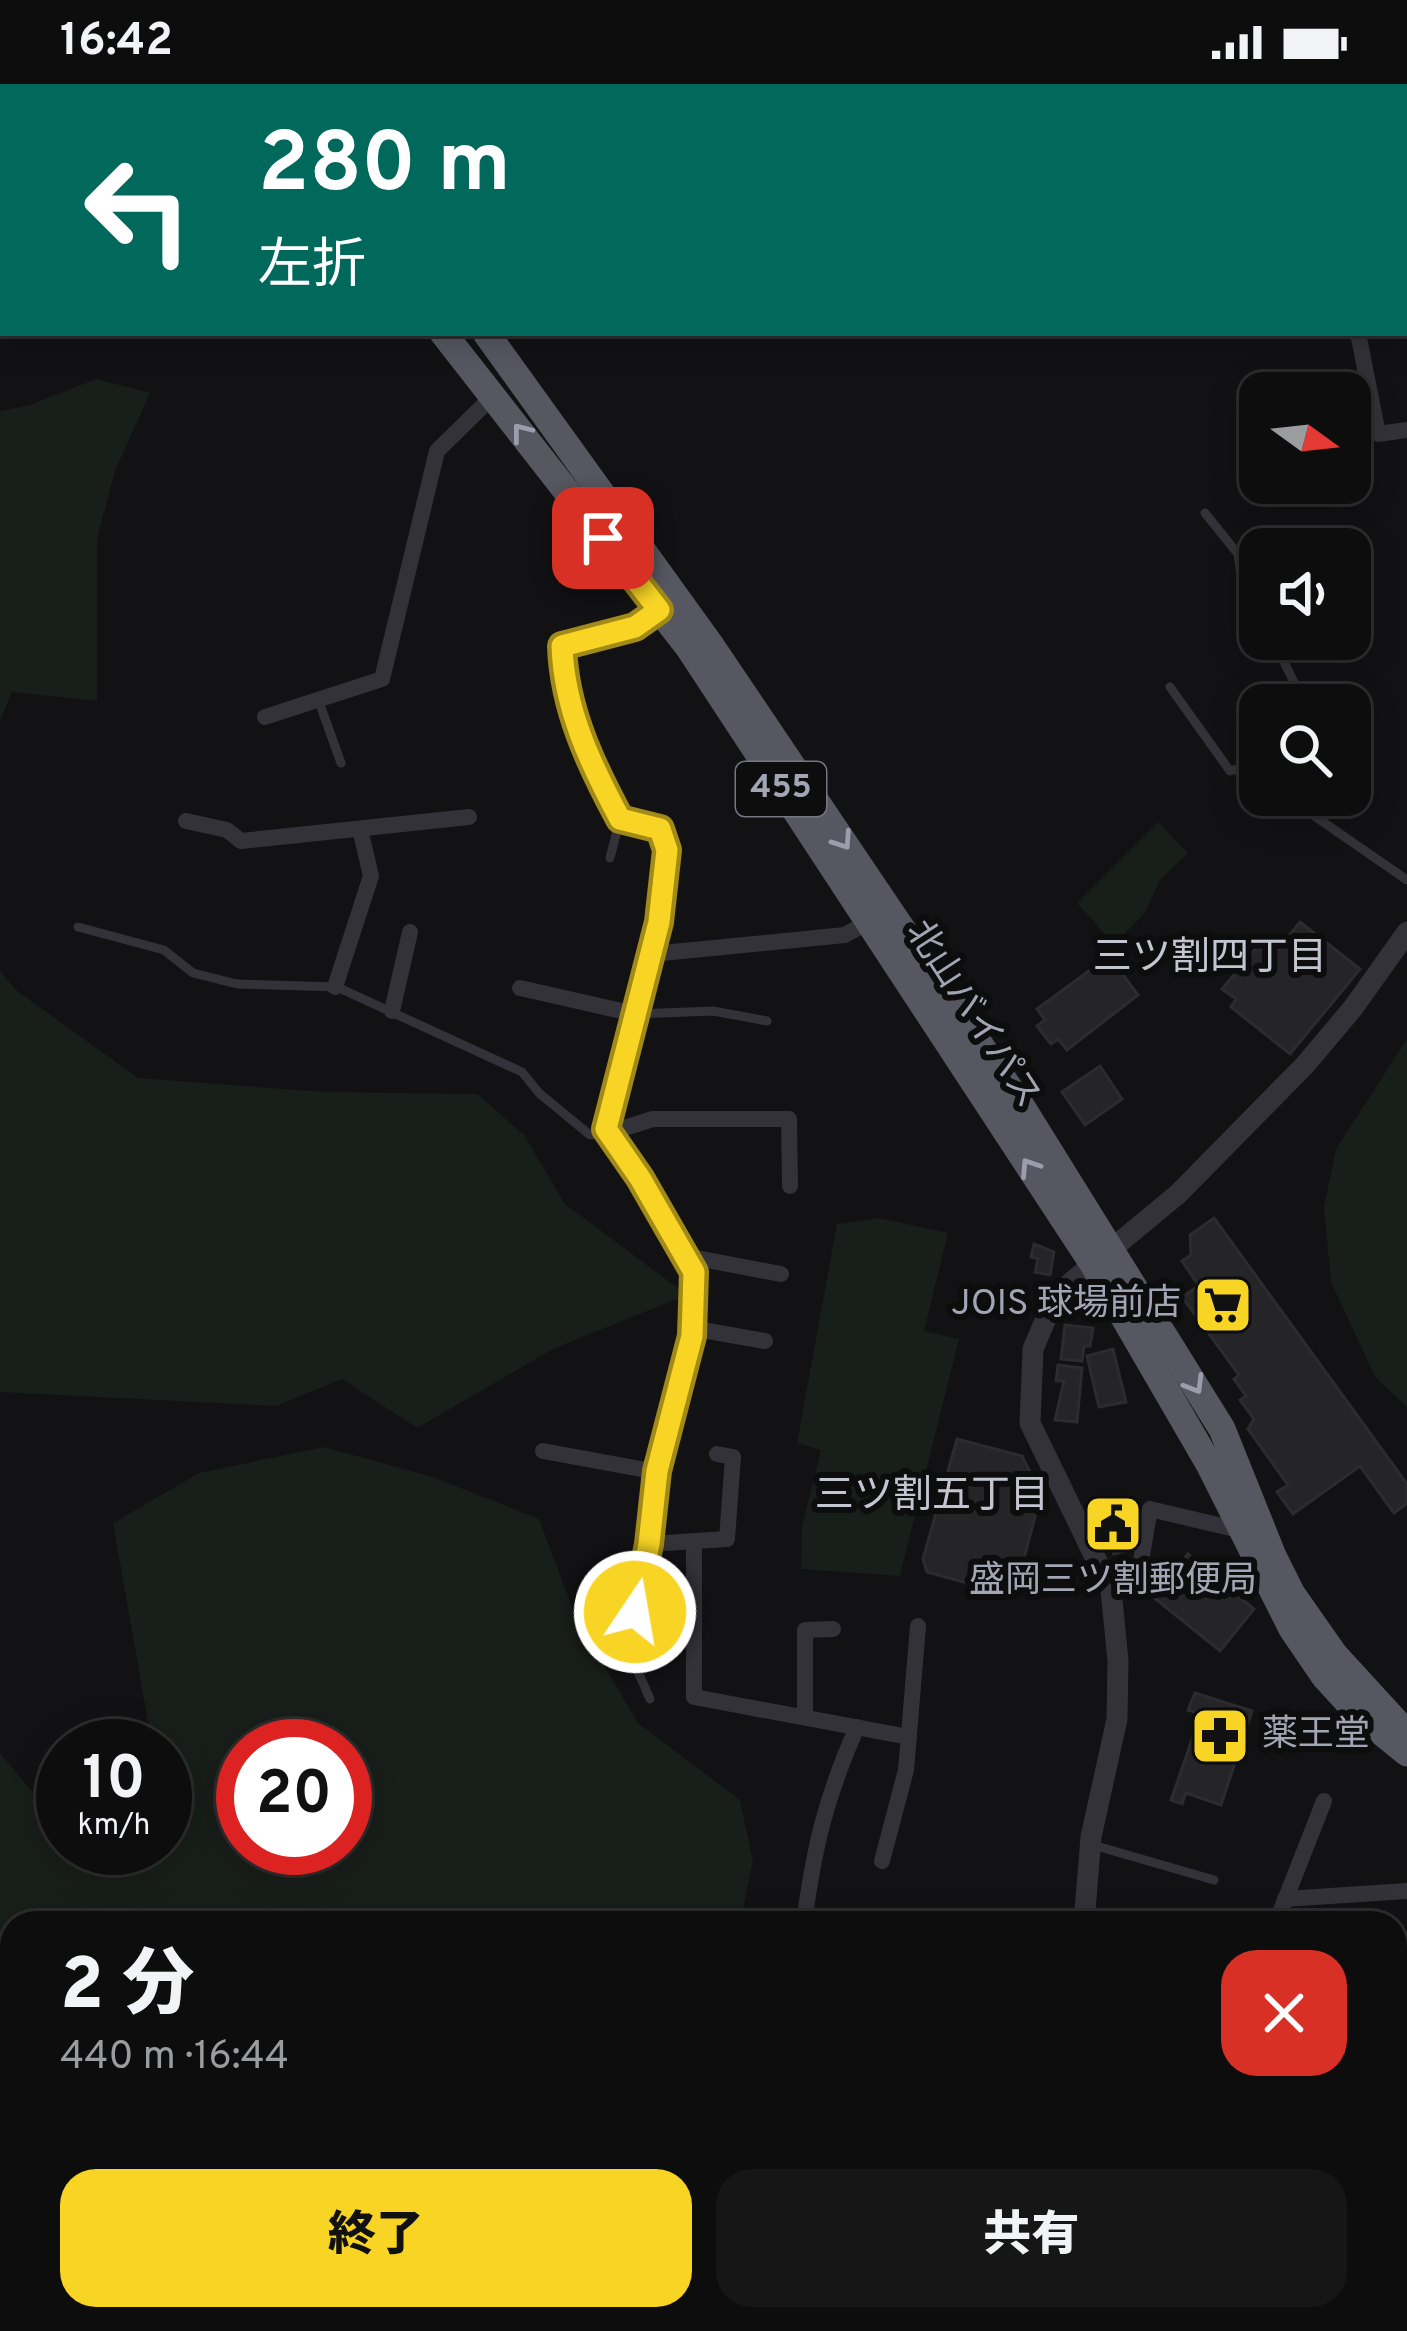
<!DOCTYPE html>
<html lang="ja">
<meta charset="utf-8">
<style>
body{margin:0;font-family:Overpass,"Noto Sans JP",sans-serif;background:#171617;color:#f1f3f6;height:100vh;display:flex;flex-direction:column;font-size:45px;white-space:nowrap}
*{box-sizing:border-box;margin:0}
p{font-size:39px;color:#9b9c9e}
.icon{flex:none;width:66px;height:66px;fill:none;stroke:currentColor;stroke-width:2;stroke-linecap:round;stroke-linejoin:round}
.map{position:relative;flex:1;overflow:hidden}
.panel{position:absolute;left:0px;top:1827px;width:1407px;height:420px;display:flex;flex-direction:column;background:#0e0d0e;border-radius:36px 36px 0 0;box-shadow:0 6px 30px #0003,0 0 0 3px #2e2d2e}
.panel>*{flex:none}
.top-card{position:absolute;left:0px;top:0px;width:1407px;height:252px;box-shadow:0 6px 30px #0003,0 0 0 3px #2e2d2e;background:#00695c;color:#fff;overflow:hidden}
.needle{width:78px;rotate:105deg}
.fabs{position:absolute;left:1239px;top:288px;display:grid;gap:24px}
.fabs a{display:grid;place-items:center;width:132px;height:132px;border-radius:24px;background:#0e0d0e;box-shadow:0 6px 30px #0003,0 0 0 3px #2e2d2e;font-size:60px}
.speed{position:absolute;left:36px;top:1635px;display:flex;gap:24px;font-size:60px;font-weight:700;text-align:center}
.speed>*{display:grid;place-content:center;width:156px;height:156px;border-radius:50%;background:#0e0d0e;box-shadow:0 6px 30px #0003,0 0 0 3px #2e2d2e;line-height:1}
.speed small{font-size:30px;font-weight:400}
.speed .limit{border:18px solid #d22;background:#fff;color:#111}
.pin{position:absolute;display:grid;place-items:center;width:102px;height:102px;color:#fff;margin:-51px;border-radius:24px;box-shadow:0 6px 18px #0006}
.me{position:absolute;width:132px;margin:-66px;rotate:12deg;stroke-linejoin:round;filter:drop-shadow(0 0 9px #0008)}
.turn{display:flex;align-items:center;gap:42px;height:252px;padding:0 60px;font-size:54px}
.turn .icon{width:156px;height:156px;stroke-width:2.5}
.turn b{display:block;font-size:84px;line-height:102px}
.round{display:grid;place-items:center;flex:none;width:126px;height:126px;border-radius:36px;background:#171617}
.head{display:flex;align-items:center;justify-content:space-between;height:204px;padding:0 60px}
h1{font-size:72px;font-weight:800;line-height:90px}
.action{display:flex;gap:24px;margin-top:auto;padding:24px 60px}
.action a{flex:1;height:138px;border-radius:36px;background:#f8d525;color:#111;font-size:48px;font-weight:800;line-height:138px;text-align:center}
.action a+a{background:#171617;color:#f1f3f6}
.status{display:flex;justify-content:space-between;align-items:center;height:84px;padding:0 60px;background:#0e0d0e;direction:ltr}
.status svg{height:33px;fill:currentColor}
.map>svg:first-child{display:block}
</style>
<div class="status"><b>16:42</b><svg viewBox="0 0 49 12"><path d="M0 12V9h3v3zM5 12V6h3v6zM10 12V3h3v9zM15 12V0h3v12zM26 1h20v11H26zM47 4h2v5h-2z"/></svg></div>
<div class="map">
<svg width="1407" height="2247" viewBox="0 0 1407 2247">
<rect width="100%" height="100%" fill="#121113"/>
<g fill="#181e1a" fill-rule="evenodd">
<path d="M96 295 150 309 115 387 97 455V617L12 608 0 637V327L30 321Z"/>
<path d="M1158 738 1188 769 1160 796 1145 829 1114 860 1077 819Z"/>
<path d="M0 887 16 906 138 994 326 1008 477 1010 524 1051 565 1120 687 1211 555 1264 417 1344 342 1295 276 1322 0 1308Z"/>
<path d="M1407 955V1323L1375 1293 1331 1198 1324 1123 1336 1065Z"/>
<path d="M879 1134 948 1149 924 1247 959 1255 900 1492 801 1485 802 1443 821 1366 797 1359 837 1140Z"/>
<path d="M324 1363 433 1393 539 1435 577 1536 638 1639 740 1716 753 1777 740 1839H12V2235H567L558 2247H0V1669L50 1729 63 1736V1764H165V1744L193 1738 165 1676V1662H159L148 1638 113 1439 199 1389ZM243 1662H345V1764H243Z"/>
<path d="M1135 2235H1306L1327 2247H1137Z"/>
</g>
<g fill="#252427" stroke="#2c2b2f" stroke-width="3">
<path d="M1300 838 1360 885 1290 970 1231 923 1236 915 1222 905 1258 862 1272 873Z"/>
<path d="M1109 872 1138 911 1067 966 1058 955 1051 960 1037 942 1045 936 1037 925Z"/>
<path d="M1100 982 1122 1015 1085 1041 1062 1008Z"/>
<path d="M1214 1134 1407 1400V1419L1394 1429 1360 1382 1293 1430 1277 1408 1288 1401 1248 1345 1254 1335 1240 1316 1246 1312 1234 1295 1239 1291 1182 1213 1199 1202 1182 1177 1191 1171 1190 1151Z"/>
<path d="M1034 1160 1054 1168 1050 1191 1035 1188 1038 1175 1031 1173Z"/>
<path d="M1065 1241 1093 1244 1090 1262H1084L1082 1277 1061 1275Z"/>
<path d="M1113 1265 1126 1318 1099 1323 1087 1272Z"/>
<path d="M1058 1281 1082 1284 1077 1338 1055 1336 1064 1297H1056Z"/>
<path d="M957 1355 1022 1372 1041 1410 1014 1512 927 1488 923 1475Z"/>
<path d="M1114 1417 1116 1422 1131 1426 1129 1438 1134 1441 1129 1445 1132 1450 1128 1466 1114 1470 1094 1428Z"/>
<path d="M1188 1470 1254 1525 1220 1567 1152 1512Z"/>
<path d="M1195 1609 1252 1627 1221 1721 1186 1709 1182 1720 1171 1716 1201 1630 1188 1626Z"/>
</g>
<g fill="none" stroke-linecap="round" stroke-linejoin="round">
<g stroke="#38393f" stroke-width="3" stroke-dasharray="6 9" stroke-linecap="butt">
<path d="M988 0 995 3"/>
<path d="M1404 179 1407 178"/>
</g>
<g stroke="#323238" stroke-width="9">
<path d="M1205 429 1238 470 1241 492 1260 533"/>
<path d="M1273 555 1305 621"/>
<path d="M1170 603 1230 687 1260 679"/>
<path d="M318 615 341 679"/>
<path d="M1293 711 1297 720 1407 796"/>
<path d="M610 774 620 735"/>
<path d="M78 843 164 866 193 889 237 900 337 903 522 988 539 1009 590 1051 608 1049"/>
<path d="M636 930 713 927 767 937"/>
<path d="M640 1502 628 1565 650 1615"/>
<path d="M1093 1761 1214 1796"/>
</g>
<g stroke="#323238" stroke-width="16">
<path d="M357 3 359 0"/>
<path d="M1358 249 1378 350 1407 346"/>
<path d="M265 633 382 595 437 367 493 312"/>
<path d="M186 737 227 746 241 757 469 733"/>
<path d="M652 870 845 851 868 838"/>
<path d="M335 903 371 792 360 745"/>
<path d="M520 904 635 930"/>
<path d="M392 927 410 848"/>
<path d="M608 1049 653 1035H789L790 1102"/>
<path d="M686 1172 781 1190"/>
<path d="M691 1244 765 1257"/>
<path d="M543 1367 657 1388"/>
<path d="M694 1457V1613L909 1653"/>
<path d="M649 1460 727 1455 733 1373 717 1370"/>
<path d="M640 1502 657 1387 693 1252 694 1188 640 1094 606 1045 659 838 667 766 660 745 620 735C591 681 564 625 562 562L635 543 659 525"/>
<path d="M1111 1506 1137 1500 1150 1425 1243 1447"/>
<path d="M805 1633V1546L833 1545"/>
<path d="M882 1777 906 1686 918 1542"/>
<path d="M1285 1815 1407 1807"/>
<path d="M804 1839C814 1763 826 1713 857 1643"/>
<path d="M1276 1839 1324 1717"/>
<path d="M1395 1908 1407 1907"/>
<path d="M1395 2001 1407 2000"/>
<path d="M1395 2056 1407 2055"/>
<path d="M1395 2182 1407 2177"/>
<path d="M649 2247 656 2235"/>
<path d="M751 2247 759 2235"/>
<path d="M878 2247 885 2235"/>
</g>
<g stroke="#323238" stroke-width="21">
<path d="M153 0 155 3"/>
<path d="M1084 1839 1091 1753 1117 1635 1118 1577 1111 1506 1030 1339 1033 1265 1056 1211 1178 1110 1305 981 1353 924 1407 848"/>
<path d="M1009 2247 1014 2235"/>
</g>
<g stroke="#565760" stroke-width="27">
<path d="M290 0 291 3"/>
<path d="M320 0 321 3"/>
<path d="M443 249 689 564 1093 1180 1209 1380 1292 1545 1324 1592 1358 1629 1407 1669"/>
<path d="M486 249 712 563 1020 1020 1222 1345 1273 1472 1292 1510 1334 1570 1399 1641"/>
</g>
</g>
<defs><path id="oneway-chevron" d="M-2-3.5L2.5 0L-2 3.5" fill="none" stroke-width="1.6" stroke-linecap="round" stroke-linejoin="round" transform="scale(3)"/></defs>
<g stroke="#9a9dac">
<use href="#oneway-chevron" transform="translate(521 348) rotate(-128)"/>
<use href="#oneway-chevron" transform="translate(843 757) rotate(56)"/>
<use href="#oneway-chevron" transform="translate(1029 1083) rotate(-123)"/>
<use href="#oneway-chevron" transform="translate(1195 1301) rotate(59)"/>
</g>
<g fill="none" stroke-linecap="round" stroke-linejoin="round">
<defs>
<path id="route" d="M603 454 659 526 635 543 562 562C564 625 591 681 620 735L660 745 667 766 659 838 606 1045 640 1094 694 1188 692 1252 657 1387 649 1460 635 1528"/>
</defs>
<use href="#route" stroke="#a18a18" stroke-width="30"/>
<use href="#route" stroke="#f8d525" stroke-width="21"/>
</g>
<defs>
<symbol id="supermarket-square" viewBox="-11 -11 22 22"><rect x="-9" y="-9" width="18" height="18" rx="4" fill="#f8d525" stroke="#0d0d0e"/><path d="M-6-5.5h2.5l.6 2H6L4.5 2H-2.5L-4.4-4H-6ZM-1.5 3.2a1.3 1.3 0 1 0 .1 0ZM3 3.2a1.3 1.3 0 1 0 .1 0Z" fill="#111"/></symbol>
<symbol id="civic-square" viewBox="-11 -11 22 22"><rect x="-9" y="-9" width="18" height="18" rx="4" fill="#f8d525" stroke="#0d0d0e"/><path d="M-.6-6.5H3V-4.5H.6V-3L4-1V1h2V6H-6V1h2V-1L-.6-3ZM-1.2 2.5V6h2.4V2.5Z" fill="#111"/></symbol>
<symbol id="pharmacy-square" viewBox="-11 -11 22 22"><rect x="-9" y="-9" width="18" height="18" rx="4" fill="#f8d525" stroke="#0d0d0e"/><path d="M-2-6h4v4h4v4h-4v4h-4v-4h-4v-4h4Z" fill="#111"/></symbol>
</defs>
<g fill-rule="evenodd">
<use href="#supermarket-square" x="1190" y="1188" width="66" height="66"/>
<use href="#civic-square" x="1080" y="1407" width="66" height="66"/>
<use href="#pharmacy-square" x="1187" y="1619" width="66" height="66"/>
</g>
<g text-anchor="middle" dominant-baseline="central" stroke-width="12" stroke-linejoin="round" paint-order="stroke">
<rect fill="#0d0d0e" stroke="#757782" stroke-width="3" x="736" y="678" width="90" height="54" rx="9"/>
<g font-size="33" font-weight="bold" fill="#a2a5b4">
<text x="781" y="705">455</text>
</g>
<g font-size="36" fill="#a2a5b4" stroke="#0d0d0e">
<text transform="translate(972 931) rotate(57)">北山バイパス</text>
</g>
<g font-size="36" fill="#a2a5b4" stroke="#0d0d0e" text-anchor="end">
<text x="1181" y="1221">JOIS 球場前店</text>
<text x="1113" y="1498" text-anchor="middle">盛岡三ツ割郵便局</text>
<text x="1262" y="1652" text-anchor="start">薬王堂</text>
</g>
<g font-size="39" fill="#c3c5d0" stroke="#0d0d0e">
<text x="1210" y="875">三ツ割四丁目</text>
<text x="932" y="1413">三ツ割五丁目</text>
</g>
</g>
</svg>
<div class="fabs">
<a><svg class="needle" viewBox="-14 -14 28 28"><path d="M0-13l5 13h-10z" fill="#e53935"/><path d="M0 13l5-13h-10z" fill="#9b9c9e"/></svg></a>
<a><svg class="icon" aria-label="sound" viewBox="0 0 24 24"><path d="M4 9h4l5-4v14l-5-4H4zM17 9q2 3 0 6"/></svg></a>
<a><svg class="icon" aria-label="search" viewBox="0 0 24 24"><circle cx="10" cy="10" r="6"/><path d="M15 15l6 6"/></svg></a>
</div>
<div class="speed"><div>10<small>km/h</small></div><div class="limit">20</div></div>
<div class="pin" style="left:603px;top:454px;background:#d93025"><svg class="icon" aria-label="arrive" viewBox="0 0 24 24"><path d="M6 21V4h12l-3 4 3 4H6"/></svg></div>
<svg class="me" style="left:635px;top:1528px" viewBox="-20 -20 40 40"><circle r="17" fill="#f8d525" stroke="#fff" stroke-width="3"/><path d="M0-11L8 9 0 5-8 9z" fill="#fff"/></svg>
<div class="top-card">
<div class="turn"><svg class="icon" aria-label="left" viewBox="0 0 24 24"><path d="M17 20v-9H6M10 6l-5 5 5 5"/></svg><div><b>280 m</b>左折</div></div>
</div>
<section class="panel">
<div class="head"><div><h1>2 分</h1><p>440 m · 16:44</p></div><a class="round" style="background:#d93025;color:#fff"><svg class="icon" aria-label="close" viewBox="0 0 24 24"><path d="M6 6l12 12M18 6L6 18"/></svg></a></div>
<div class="action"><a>終了</a><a>共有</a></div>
</section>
</div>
